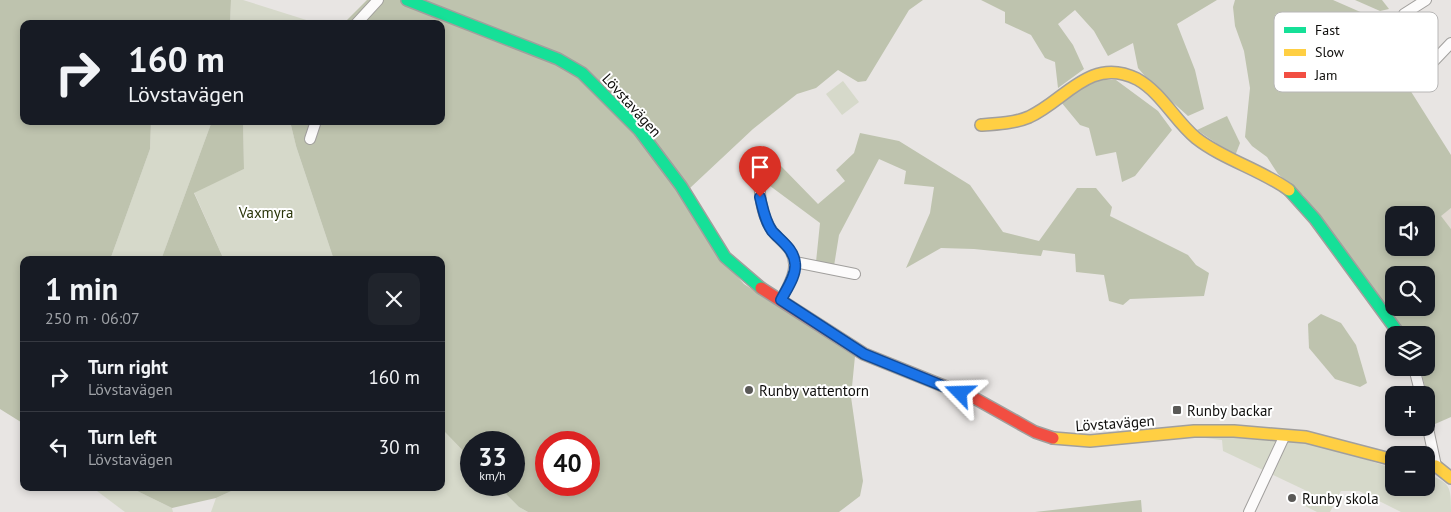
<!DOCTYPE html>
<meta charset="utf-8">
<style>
body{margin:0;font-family:"PT Sans",sans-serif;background:#20242c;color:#f1f3f6;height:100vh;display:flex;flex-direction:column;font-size:19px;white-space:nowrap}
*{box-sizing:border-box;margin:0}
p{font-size:16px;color:#9ea1a6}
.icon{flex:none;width:28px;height:28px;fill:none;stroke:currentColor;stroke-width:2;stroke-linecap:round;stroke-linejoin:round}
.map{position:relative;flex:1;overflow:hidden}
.sheet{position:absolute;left:20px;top:256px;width:425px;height:235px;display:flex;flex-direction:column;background:#171b24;border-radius:10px;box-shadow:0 2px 8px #0003}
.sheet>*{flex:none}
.top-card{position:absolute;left:20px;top:20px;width:425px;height:105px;border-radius:10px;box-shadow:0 2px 8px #0003;background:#171b24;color:#f1f3f6;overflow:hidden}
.tools{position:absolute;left:1385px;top:206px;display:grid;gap:10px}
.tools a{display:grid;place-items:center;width:50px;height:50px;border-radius:10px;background:#171b24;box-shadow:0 2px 8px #0003;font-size:25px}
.speed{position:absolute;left:460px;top:431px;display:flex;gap:10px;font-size:25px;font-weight:700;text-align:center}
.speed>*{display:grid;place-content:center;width:65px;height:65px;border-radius:50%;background:#171b24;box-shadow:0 2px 8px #0003;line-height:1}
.speed small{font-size:12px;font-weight:400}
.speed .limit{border:8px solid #d22;background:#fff;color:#111}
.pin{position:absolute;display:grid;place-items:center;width:42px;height:42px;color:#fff;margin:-51px -21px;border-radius:50% 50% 50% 0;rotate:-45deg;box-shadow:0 0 5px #0007}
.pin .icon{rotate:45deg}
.me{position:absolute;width:55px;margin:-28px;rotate:292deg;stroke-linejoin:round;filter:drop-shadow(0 0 4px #0008)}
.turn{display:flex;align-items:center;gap:18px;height:105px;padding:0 25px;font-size:22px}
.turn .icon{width:65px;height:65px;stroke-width:2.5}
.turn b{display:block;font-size:35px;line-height:42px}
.round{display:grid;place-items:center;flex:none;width:52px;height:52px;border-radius:10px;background:#20242c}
.overview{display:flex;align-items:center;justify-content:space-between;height:85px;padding:0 25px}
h1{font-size:30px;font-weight:800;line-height:38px}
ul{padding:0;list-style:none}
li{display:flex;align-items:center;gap:15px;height:70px;padding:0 25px;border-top:1px solid #363941}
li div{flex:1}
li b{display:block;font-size:19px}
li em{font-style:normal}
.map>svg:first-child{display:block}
</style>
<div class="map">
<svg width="1451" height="512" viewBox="0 0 1451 512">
<rect width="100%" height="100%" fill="#e8e5e3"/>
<path fill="#dfd9d1" d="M1451 208V229L1440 216Z"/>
<g fill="#d6d9ca">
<path d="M231 0H243L319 24H230Z"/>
<path d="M843 81 859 102 842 115 826 94Z"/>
<path d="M151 121H212L161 260H110L150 149Z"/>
<path d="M243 121H290L296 146 334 260H224L194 192 244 169Z"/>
<path d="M441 428 471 459V485H497L519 507 528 512H211L216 498 238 488H441Z"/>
<path d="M1218 435 1302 442 1356 456 1394 469V488H1426L1427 474C1451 483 1451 487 1451 512H1401L1359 491H1341L1330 512H1317L1303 505 1309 492 1223 451 1222 440 1197 437Z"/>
<path d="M93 488H131L172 508 173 512H125Z"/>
</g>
<g fill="#bec3ae" fill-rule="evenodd">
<path d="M0 0H231L230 24H24V121H151L150 149 110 260H24V424L0 409Z"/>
<path d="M367 0H923L909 10 866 81 858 82 838 70 816 88 797 94 753 129 690 188 720 257 744 284 855 356 851 397 863 481 860 496 839 512H528L519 507 497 485H514V442H471V459L441 428V260H334L296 146 290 121H441V24H343ZM546 442H589V485H546Z"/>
<path d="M981 0H1217L1177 24 1195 70 1204 109 1188 116 1150 82 1138 68 1133 43 1108 56 1094 31 1075 10 1058 24 1073 45 1084 69 1058 88 1055 62 1045 58 1031 35 1005 23V12Z"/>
<path d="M1235 0H1333L1381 21 1396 23 1414 54 1410 90 1451 155V208L1441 216 1451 229V417L1435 424 1420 368H1426V335H1407L1303 195 1278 174 1267 157 1252 146 1245 137 1250 88 1244 51 1235 26 1233 7ZM1394 215H1426V248H1394ZM1394 275H1426V308H1394Z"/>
<path d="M1355 0H1382L1389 9 1380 11Z"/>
<path d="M1101 80H1116L1158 111 1172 130 1135 176 1122 182 1116 152 1096 156 1089 128 1080 125 1061 102 1090 84Z"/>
<path d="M1227 116 1240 143 1235 156 1197 130Z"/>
<path d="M212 121H243L244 169 194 193 224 260H161Z"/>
<path d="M860 133 899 141 970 185 1003 232 1039 241 1077 188H1096L1112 207 1110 216 1188 255 1196 265 1209 273 1204 296 1130 299 1123 305 1109 301 1104 275 1076 272 1075 254 1043 250 1041 256 974 249 941 248 906 268 930 213 934 187 904 184 906 171 879 159 839 235 834 266 816 262 820 223 762 180 780 165 818 204 845 181 836 170 854 153Z"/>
<path d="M1321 314 1341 323 1356 345 1367 383 1360 387 1335 379 1309 348 1308 324Z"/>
<path d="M131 488H238L216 498 172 508Z"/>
<path d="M1141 500 1142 512H1033H1035Z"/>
</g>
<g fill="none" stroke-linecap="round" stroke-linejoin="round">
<defs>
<g id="street">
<path d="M1404 14 1426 0"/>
<path d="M356 24 378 0"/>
<path d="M1430 65 1451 43"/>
<path d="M310 139 316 121"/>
<path d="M759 179C760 196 761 214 771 229 775 236 784 242 789 249 801 266 789 284 781 300"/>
<path d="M795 262 855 274"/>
<path d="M1414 368 1421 395"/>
<path d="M1426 419 1436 466"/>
<path d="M1249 512 1285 435"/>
</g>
<g id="fast">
<path d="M407 0 558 59 582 73 639 130 681 186 725 257 761 288"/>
<path d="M1289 190 1315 219 1400 335"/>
</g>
<g id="slow">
<path d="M981 125C997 124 1015 123 1029 117 1053 106 1070 85 1093 76 1108 70 1123 72 1137 79 1162 93 1175 121 1196 138 1224 160 1260 169 1289 190"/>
<path d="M1053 438 1090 441 1194 431H1234L1306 437 1394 460"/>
<path d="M1426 465 1436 466 1451 478"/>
</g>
<path id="jam" d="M761 288 864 354 976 399 1035 432 1053 438"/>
</defs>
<use href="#street" stroke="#a19f9d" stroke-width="12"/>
<use href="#fast" stroke="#a19f9d" stroke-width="14"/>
<use href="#slow" stroke="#a19f9d" stroke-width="14"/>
<use href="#jam" stroke="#a19f9d" stroke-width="14"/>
<use href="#street" stroke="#fcfbfb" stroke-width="10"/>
<use href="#fast" stroke="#16e098" stroke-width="11"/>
<use href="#slow" stroke="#ffcf43" stroke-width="11"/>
<use href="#jam" stroke="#f24e42" stroke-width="11"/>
</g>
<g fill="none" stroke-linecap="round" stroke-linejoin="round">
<defs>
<path id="route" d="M760 197C763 209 765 221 772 231 780 240 794 249 795 263 797 275 786 290 781 300L864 354 960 393"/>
</defs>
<use href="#route" stroke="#114b97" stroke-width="12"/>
<use href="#route" stroke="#1a73e8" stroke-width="9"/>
</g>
<g fill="#5a5957" stroke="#fff" stroke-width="2">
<circle cx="749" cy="390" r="5"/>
<rect x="1172" y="405" width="10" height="10" rx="2.5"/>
<circle cx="1292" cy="498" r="5"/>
</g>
<g text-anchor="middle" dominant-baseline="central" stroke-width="4" stroke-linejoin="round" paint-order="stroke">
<g font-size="15" fill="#0e0d0b" stroke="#fff">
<text transform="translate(632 105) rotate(48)">Lövstavägen</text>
<text transform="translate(1115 423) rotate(-4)">Lövstavägen</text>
</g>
<g font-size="15" fill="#2a3509" stroke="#fff">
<text x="266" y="212">Vaxmyra</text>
</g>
<g font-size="15" fill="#0e0d0b" stroke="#fff" text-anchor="start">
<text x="759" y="390">Runby vattentorn</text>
<text x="1187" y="410">Runby backar</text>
<text x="1302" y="498">Runby skola</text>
</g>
</g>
<rect x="1274" y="12" width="164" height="80" rx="8" fill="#fff" stroke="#b7b6b6" stroke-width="1"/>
<rect x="1284" y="27" width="22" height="6" fill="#16e098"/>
<rect x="1284" y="49" width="22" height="7" fill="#ffcf43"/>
<rect x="1284" y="72" width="22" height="6" fill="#f24e42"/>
<g font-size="14" fill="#0e0d0b">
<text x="1315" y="35">Fast</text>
<text x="1315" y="57">Slow</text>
<text x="1315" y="80">Jam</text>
</g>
</svg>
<div class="tools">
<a><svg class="icon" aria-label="sound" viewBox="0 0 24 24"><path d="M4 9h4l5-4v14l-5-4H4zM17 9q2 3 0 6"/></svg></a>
<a><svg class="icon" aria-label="search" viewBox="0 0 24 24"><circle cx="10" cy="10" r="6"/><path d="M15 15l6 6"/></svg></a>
<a><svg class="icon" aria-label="layers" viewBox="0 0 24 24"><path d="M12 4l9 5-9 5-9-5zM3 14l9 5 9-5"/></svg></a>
<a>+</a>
<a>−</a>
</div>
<div class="speed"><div>33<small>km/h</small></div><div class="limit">40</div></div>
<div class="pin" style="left:760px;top:197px;background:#d93025"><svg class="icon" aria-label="arrive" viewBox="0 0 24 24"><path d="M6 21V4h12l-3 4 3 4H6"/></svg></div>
<svg class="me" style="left:960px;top:393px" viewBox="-20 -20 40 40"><path d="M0-17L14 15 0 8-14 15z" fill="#1a73e8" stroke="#fff" stroke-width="4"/></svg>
<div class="top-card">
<div class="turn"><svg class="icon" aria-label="right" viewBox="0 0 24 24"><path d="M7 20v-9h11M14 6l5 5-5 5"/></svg><div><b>160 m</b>Lövstavägen</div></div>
</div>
<section class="sheet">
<div class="overview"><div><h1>1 min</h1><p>250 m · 06:07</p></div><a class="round"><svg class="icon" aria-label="close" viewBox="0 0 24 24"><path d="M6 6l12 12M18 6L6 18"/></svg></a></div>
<ul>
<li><svg class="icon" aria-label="right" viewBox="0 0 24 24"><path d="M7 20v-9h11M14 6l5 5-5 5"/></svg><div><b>Turn right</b><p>Lövstavägen</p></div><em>160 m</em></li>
<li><svg class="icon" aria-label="left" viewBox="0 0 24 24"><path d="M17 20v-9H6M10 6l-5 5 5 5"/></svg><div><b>Turn left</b><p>Lövstavägen</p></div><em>30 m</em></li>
</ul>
</section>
</div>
